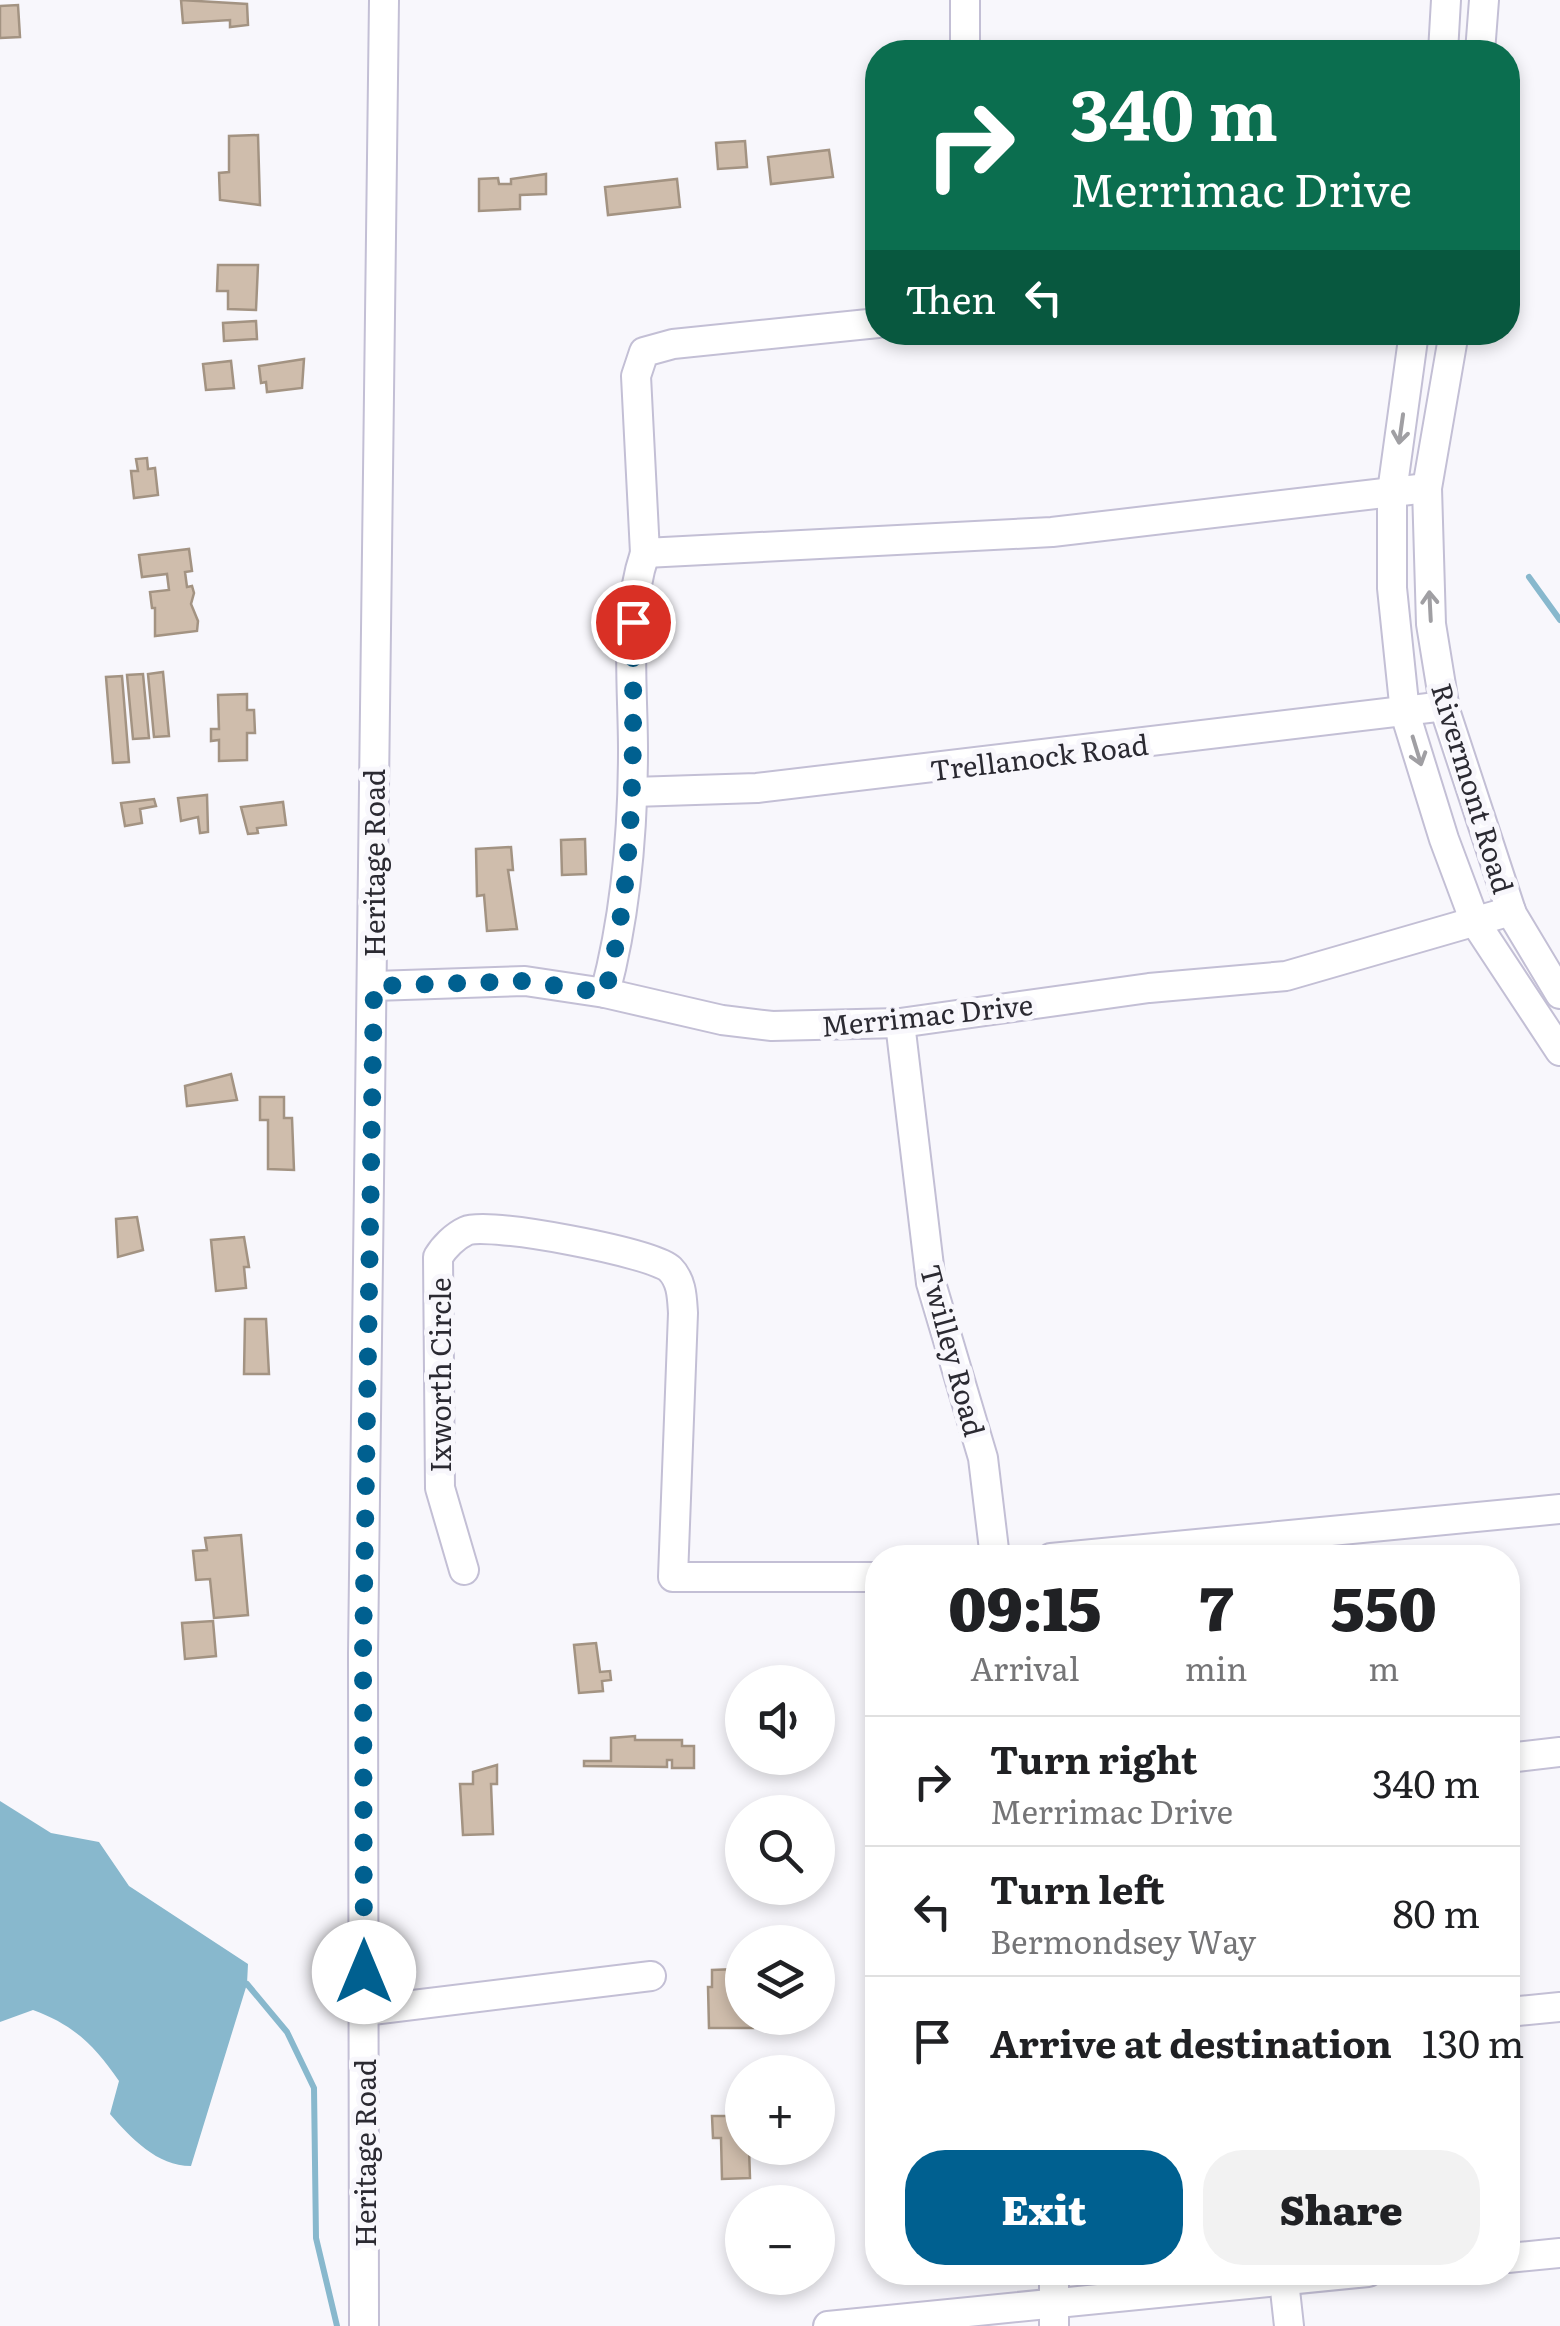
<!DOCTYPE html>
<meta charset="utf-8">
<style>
body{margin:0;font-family:Literata,serif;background:#f2f2f2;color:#202124;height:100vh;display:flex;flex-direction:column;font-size:38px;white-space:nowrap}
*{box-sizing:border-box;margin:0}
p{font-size:32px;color:#757577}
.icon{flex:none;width:55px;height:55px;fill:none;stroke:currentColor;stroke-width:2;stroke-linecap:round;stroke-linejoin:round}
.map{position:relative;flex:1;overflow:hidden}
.details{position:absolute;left:865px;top:1545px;width:655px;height:740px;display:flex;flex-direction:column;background:#fff;border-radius:40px;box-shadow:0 5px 15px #0003}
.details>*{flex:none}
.hud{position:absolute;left:865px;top:40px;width:655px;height:305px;border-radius:40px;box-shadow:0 5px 15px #0003;background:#0b6e4f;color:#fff;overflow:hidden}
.controls{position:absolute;left:725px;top:1665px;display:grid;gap:20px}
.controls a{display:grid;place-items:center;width:110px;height:110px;border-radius:50%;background:#fff;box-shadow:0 5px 15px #0003;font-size:50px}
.pin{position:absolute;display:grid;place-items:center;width:85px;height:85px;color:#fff;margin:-42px;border:5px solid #fff;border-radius:50%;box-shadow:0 2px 10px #0007}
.me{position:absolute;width:110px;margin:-55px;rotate:0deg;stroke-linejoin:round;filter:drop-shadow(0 0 8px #0008)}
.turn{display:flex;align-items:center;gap:35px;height:210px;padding:0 40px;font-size:45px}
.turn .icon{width:130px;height:130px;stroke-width:2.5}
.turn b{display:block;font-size:70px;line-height:85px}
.then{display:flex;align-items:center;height:95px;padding:0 40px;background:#0003;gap:20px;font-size:38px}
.eta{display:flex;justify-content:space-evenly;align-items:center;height:170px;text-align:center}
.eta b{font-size:60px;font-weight:800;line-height:70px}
.cta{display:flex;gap:20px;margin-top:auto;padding:20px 40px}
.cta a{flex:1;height:115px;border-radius:40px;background:#006090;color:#fff;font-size:40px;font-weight:800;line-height:115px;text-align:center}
.cta a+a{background:#f2f2f2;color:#202124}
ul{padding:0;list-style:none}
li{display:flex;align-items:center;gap:30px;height:130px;padding:0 40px;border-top:2px solid #e0e0e0}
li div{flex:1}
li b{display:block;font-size:38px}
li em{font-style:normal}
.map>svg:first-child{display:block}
</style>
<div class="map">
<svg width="1560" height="2326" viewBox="0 0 1560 2326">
<rect width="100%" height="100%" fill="#f8f7fc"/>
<path fill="#88b8cd" d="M0 1801 51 1833 99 1842 129 1886 248 1964 247 1984 191 2166C157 2166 131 2138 110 2114L119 2081C95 2046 74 2025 33 2010L0 2022Z"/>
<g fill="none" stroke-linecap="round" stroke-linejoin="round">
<g stroke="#88b8cd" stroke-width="6">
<path d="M1529 577 1560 620"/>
<path d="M247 1984 287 2032 314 2088 316 2238 337 2326"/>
</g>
</g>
<g fill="#cfbdac" stroke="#a39382" stroke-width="2.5">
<path d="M181 0 247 4 248 25 230 27V20L183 23Z"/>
<path d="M18 5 20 37 0 38V6Z"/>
<path d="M258 135 260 205 220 200 219 173 229 172V136Z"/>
<path d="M745 141 747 167 718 169 716 143Z"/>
<path d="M829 150 833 177 771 184 768 157Z"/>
<path d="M546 174V194L520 195V209L479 211V179L498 178 499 184H511V179Z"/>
<path d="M677 179 680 207 608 215 605 187Z"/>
<path d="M218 265H258L256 310 228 309V291H217Z"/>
<path d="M256 321 257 339 224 341 223 323Z"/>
<path d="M304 359 302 388 267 392 266 382 261 383 259 366Z"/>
<path d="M231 361 234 388 206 390 203 364Z"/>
<path d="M147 458 148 469 155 468 158 495 134 498 131 471H138L136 459Z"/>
<path d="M189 549 192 571 185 572 187 587 192 586 194 593 191 604 198 621 197 631 155 636V608H152L150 592 169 590 167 574 142 577 139 555Z"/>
<path d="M163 672 169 736 154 737 148 674Z"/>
<path d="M143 674 149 738 133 739 127 675Z"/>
<path d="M122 676 129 762 113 763 106 677Z"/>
<path d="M247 694V710H254L255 733H247V760L219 761V740L211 741V729H219L218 695Z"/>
<path d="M207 795 208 832 200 833 198 817 181 821 178 798Z"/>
<path d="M154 799 156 806 140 809 142 823 125 826 121 803Z"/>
<path d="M283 802 286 825 257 828 258 833 248 834 241 807Z"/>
<path d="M585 839 586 874 562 875 561 840Z"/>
<path d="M511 847 513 870H508L517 929 487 931 484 895 477 896 476 849Z"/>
<path d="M231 1074 237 1100 187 1106 185 1086Z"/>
<path d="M260 1097H284V1118H292L294 1170 268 1169V1120H260Z"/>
<path d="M137 1217 143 1250 118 1257 116 1219Z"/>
<path d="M244 1237 249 1267H244L246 1288 216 1291 211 1240Z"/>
<path d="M245 1319H266L269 1374H244Z"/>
<path d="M241 1535 248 1615 214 1618 210 1579 196 1580 193 1551 207 1550 205 1538Z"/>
<path d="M213 1621 216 1656 185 1659 182 1623Z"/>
<path d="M596 1643 600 1672 610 1671 611 1680 602 1681 603 1691 579 1693 574 1645Z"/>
<path d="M635 1736V1740H682V1746H694V1768H672V1760H667V1767L584 1766V1761H611V1738Z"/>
<path d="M497 1765V1784H491L493 1834 463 1835 460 1784H473V1772Z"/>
<path d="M736 1969 742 2018H752L753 2028H709L708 1987H712V1970Z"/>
<path d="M712 2116H742V2148H749L750 2178 722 2179 721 2138H713Z"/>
</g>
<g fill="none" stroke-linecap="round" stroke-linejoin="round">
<defs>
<g id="minor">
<path d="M965 52V0"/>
<path d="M1443 52 1446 0"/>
<path d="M1480 52 1484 0"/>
<path d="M878 323 673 344 644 352 636 376 645 553 1052 532 1427 488"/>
<path d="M1414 332 1392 492V588L1405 713 1444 839 1475 922 1560 1051"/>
<path d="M1454 332 1427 488 1431 624 1445 710 1512 914 1560 994"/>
<path d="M633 792 757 788 1445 706"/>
<path d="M374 986 525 981 605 993 722 1020 772 1026 900 1023 1149 988 1286 976 1511 911"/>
<path d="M605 993C626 914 633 832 633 750 633 685 624 615 645 553"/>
<path d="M900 1023 931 1283 983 1458 995 1558"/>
<path d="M1051 1558 1560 1509"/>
<path d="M464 1570 440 1488 438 1257C444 1247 455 1236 466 1231 488 1221 654 1253 670 1269 682 1281 682 1298 683 1313L673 1577H878"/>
<path d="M1508 1758 1560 1752"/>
<path d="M364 2011 651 1976"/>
<path d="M1508 2012 1560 2007"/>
<path d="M1508 2258 1560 2253"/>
<path d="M1054 2272V2326"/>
<path d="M1284 2281 1289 2326"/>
<path d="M364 2326 363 1654 384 0"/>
<path d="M828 2326 1368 2272"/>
</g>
</defs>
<use href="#minor" stroke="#c3bfd5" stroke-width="32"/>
<use href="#minor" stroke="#fff" stroke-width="28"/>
</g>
<defs><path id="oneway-shaft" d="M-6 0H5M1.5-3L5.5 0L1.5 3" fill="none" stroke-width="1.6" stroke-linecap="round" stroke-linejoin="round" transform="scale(2.5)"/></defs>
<g stroke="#a09fa3">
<use href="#oneway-shaft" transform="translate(1401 429) rotate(98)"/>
<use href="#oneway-shaft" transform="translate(1430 606) rotate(-93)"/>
<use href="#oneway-shaft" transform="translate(1417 751) rotate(73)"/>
</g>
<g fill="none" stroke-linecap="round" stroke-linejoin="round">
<path stroke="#006090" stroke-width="18" stroke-dasharray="0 32.4" d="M364 1972 363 1654 374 986 525 981 605 993C637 872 633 746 633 622"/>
</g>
<g text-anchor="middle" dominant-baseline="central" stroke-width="10" stroke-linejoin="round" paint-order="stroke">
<g font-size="28" fill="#2b2a32" stroke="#f8f7fc">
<text transform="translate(1039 756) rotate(-7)">Trellanock Road</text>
<text transform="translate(1474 788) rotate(73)">Rivermont Road</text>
<text transform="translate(373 863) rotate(-90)">Heritage Road</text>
<text transform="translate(927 1014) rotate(-6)">Merrimac Drive</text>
<text transform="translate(954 1350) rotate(75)">Twilley Road</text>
<text transform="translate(439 1375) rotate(-90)">Ixworth Circle</text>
<text transform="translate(364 2153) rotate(-90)">Heritage Road</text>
</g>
</g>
</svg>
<div class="controls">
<a><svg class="icon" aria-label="sound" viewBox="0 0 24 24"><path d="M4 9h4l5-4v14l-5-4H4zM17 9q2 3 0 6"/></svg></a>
<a><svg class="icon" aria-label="search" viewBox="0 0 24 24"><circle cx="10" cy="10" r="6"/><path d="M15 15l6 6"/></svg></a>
<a><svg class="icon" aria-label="layers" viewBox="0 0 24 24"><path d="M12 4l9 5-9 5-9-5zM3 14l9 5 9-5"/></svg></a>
<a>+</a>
<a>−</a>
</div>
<div class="pin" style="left:633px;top:622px;background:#d93025"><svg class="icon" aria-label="arrive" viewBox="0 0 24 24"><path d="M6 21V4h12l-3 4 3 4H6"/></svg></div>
<svg class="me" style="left:364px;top:1972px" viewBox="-20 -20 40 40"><circle r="19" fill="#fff"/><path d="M0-13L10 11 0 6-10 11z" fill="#006090"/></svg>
<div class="hud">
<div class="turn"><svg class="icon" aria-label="right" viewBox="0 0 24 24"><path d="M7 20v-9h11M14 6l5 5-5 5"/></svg><div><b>340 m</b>Merrimac Drive</div></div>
<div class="then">Then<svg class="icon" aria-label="left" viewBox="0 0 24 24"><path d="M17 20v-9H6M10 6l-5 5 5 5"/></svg></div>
</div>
<section class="details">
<div class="eta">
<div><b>09:15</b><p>Arrival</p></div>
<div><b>7</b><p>min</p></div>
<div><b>550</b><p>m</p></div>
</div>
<ul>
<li><svg class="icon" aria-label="right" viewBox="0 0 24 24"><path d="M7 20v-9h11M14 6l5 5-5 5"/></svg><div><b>Turn right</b><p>Merrimac Drive</p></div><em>340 m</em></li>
<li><svg class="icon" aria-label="left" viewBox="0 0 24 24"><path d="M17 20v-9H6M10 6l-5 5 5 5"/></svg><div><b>Turn left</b><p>Bermondsey Way</p></div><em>80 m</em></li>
<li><svg class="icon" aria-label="arrive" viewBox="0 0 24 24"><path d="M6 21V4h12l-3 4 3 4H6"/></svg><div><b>Arrive at destination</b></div><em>130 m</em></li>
</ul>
<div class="cta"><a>Exit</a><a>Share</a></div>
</section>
</div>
